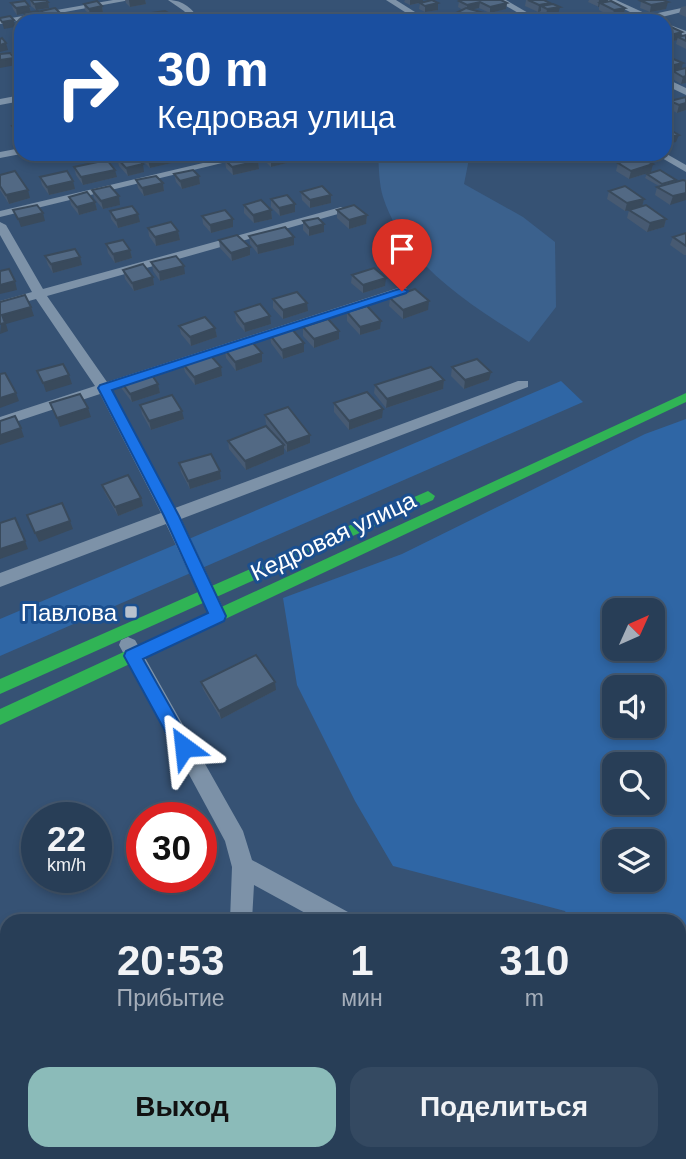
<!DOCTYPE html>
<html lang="ru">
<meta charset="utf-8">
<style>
body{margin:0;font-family:Arial,sans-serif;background:#344961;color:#f1f3f6;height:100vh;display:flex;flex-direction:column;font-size:26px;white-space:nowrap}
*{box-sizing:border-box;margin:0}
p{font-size:23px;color:#a5aeba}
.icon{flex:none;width:38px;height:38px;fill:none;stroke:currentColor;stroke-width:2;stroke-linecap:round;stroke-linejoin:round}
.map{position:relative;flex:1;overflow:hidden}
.drawer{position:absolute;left:0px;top:914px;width:686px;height:247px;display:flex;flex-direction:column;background:#283e57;border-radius:21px 21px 0 0;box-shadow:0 4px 10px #0003,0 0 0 2px #44576d}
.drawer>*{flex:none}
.banner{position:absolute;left:14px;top:14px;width:658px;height:147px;border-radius:21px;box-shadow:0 4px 10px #0003,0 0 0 2px #44576d;background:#1a4fa0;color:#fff;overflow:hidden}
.needle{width:46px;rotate:45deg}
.buttons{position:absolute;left:602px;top:598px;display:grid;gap:14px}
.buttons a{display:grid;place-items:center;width:63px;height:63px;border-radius:14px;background:#283e57;box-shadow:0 4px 10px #0003,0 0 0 2px #44576d;font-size:35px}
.speed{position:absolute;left:21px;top:802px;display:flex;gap:14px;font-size:35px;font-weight:700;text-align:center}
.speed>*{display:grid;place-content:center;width:91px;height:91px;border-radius:50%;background:#283e57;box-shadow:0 4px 10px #0003,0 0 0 2px #44576d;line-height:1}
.speed small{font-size:18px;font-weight:400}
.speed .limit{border:10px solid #d22;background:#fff;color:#111}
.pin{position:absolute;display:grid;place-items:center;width:60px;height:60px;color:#fff;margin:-72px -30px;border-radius:50% 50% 50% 0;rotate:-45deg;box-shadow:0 0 7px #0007}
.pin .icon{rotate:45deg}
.me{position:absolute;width:77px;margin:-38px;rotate:330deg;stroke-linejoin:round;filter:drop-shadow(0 0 5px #0008)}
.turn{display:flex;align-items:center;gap:24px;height:147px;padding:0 28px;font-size:32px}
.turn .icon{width:91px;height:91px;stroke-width:2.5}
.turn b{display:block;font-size:49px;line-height:60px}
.eta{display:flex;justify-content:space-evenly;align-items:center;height:119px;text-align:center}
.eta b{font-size:42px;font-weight:600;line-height:49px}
.cta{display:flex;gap:14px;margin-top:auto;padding:14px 28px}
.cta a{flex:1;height:80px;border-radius:21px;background:#8bbbb9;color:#111;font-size:28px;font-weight:600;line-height:80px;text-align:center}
.cta a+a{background:#344961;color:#f1f3f6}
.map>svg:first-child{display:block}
</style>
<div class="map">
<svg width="686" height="1159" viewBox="0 0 686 1159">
<rect width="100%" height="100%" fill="#365274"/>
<g fill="#2f66a5" fill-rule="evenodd">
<path d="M561 381 583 402 0 656V619Z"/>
<path d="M686 419V992L679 987V920H570L565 911 393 866 355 801 297 685 283 598 402 554 645 434ZM614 611H653V649H614ZM614 688H653V726H614ZM614 765H653V803H614ZM614 842H653V880H614Z"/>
</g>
<path fill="#3b618d" d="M378 154H470L464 184 523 217 555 242 556 307 529 342C470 304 406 267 383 197 379 184 379 168 378 154Z"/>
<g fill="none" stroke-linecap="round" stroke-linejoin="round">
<g fill="#7d92a8" fill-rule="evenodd">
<path d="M113 0H130L0 24V20Z"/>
<path d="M168 0C184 0 192 9 201 21H193L184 11Z"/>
<path d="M386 0H396L415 12 408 14Z"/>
<path d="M496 0H506L542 21H532Z"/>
<path d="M606 0H616L649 15 686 7V11L650 20 627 21 640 17Z"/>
<path d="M665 23 686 31V36L665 28Z"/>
<path d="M21 52V58L0 62V56Z"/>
<path d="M665 78 686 88V95L665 85Z"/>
<path d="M21 95V101L0 105V99Z"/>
<path d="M21 148V154L0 158V152Z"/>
<path d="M665 153 686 165V172L655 154Z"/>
<path d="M241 154H259L0 217V211Z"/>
<path d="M341 207 347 210 345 212 47 296 107 382 398 288H406L408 291 112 390 175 508 518 381H528V387L181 519 222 606 219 611H207L166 524 0 587V573L161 513 100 394 0 427V417L95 386 36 299 0 309V301L32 292 0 235V222L6 225 43 289Z"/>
<path d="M128 637 135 640 243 831 252 860 348 912 351 920H318L254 885 252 920H230L232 867 225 841 119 645 121 640Z"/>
<path d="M679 1143 685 1159H657L656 1153H679Z"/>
<rect x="200" y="1153" width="28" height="6"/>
</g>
<g fill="#30b455" fill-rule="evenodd">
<path d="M686 393V402L0 725V709Z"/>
<path d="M428 491 435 496 433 500 0 694V679Z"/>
</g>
</g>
<g fill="#475a72">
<path d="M30 0H46L48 2 49 8 36 10 31 6Z"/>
<path d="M125 0H145L146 4 130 7 126 3Z"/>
<path d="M405 0H423V2L438 3V10L425 12 419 9 420 3 410 5 404 2Z"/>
<path d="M526 0H544L550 3V5L558 14 546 16 540 13V11L538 12 525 6Z"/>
<path d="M589 0H608L607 2 625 8 624 14 612 17 599 10V7L588 2Z"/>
<path d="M459 1 507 3 506 9 490 13 479 8 472 10 484 13 483 20 481 21H465L457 19 458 12 463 10 458 7Z"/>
<path d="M641 1 666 9 650 12 640 8Z"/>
<path d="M11 3 29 6 31 12 42 16 43 21H27L24 13 17 15 13 9Z"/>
<path d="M84 4 102 6 103 13 90 15 85 10Z"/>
<path d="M686 6V17L679 14 681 7Z"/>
<path d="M41 11 61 20 46 21 43 17Z"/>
<path d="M152 13 170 21H155L153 20Z"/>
<path d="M665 29 681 36 686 35V49L676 44 677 40 669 42 665 40Z"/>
<path d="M665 59 681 69 686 68V83L681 84 671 78 672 72 665 74Z"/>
<path d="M686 97V110L677 113 668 108 670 101Z"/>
<path d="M21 124V142L14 134 12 126Z"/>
<path d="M142 154H174L176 162 150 168 143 161Z"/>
<path d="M175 154H197V157L183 161Z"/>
<path d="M261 154H310V157L271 167 261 157Z"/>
<path d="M117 158 144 172 128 176 119 166Z"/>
<path d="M225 160 258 161 259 169 233 175 226 168Z"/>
<path d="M618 163 651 172 629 179 616 171Z"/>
<path d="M74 167 117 177 83 185 76 175Z"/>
<path d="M174 174 199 176 200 184 182 189 176 182Z"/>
<path d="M647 174 676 182 683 180 670 205 655 195 657 187 659 186 645 178Z"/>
<path d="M0 175 30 198 9 204 0 190Z"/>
<path d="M40 177 75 189 49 195 42 185Z"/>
<path d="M136 180 163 183 164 191 144 196 138 188Z"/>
<path d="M92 190 120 205 103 209 94 198Z"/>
<path d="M609 191 644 199 642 206 666 219 664 227 647 232 627 218 629 210 625 211 607 199Z"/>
<path d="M301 192 331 203 310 208 302 200Z"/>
<path d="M69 197 95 202 97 210 79 215 71 205Z"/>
<path d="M271 199 295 204V212L280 216 271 207Z"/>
<path d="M244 205 271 210 272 219 254 223 244 213Z"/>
<path d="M337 210 367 215 366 224 349 229 337 218Z"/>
<path d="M110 211 140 222 118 228 111 219Z"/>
<path d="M202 216 233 227 211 233 203 224Z"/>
<path d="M303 221 324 232 309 236 303 230Z"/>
<path d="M148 228 178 231 180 240 156 246 149 236Z"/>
<path d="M686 233V255H684L670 245 673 237Z"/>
<path d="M249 236 294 245 258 254 250 244Z"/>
<path d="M219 240 250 255 232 261 220 248Z"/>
<path d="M106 244 130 250 132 258 115 263 108 253Z"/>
<path d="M45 256 82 265 53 273 48 265Z"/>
<path d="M383 260 415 267 414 275 396 281 383 268Z"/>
<path d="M151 262 185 274 160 281 153 271Z"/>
<path d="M123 270 153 277 154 285 134 291 125 279Z"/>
<path d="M352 275 385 286 363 293 351 283Z"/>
<path d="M390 298 428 310 403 319 389 306Z"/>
<path d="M273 299 308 311 283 319 273 308Z"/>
<path d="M235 312 271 324 245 332 236 321Z"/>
<path d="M347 312 380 329 360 335 347 321Z"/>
<path d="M179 326 215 328 217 337 191 346 181 334Z"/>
<path d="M303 327 339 339 314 348 303 336Z"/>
<path d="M270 335 304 343V352L283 359 271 343Z"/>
<path d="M225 350 262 362 236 371 226 358Z"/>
<path d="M183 364 222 376 195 385 185 372Z"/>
<path d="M452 367 489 380 464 389 451 376Z"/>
<path d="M120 380 158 384 160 393 132 402 122 389Z"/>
<path d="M444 380 443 389 386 408 374 393 375 385Z"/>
<path d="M334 403 382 418 349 430 334 412Z"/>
<path d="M140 405 184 419 151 430 142 414Z"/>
<path d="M265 415 310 435V443L287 452 284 448V454L246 470 229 449 228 441 273 434 266 424Z"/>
<path d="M179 463 221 479 190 489 181 472Z"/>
<path d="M102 485 143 506 118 516 105 493Z"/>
<path d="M201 682 276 690 221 719 203 689Z"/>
</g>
<g fill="#394a5c">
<path d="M129 0H145L146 4 130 7Z"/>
<path d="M410 0H423V2L410 5Z"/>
<path d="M599 0H608L607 5 600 3 599 7H598Z"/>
<path d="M48 2 49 8 36 10 34 4Z"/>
<path d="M480 2 479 8 467 11V5Z"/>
<path d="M668 2 666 9 650 12 651 5Z"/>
<path d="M438 3V10L425 12V6Z"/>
<path d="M507 3 506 9 490 13V7Z"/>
<path d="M550 3 549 9 560 7 558 14 546 16 547 9 541 6V11L538 12 539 5Z"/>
<path d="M29 6 31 12 17 15 16 8Z"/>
<path d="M102 6 103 13 90 15 89 9Z"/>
<path d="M625 8 624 14 612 17 614 10Z"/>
<path d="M60 13 61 20 47 21 46 16Z"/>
<path d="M484 13 483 20 475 21V17Z"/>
<path d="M170 14V21H157L156 16Z"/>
<path d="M42 16 43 21H29L28 18Z"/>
<path d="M14 20 15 27 4 29 2 22Z"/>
<path d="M682 32 681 39 678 37 677 40 669 42 671 35Z"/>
<path d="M6 43 8 50 0 52V45Z"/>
<path d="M14 58 16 65 0 68V60Z"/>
<path d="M683 63 681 70 673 71 672 72 665 74V67Z"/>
<path d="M686 76V83L681 84 683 77Z"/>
<path d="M686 103V110L677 113 679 105Z"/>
<path d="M679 135 676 142 665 145 666 138Z"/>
<path d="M174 154 176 162 150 168 148 160Z"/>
<path d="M182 154H197V157L183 161Z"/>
<path d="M291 154H310V157L271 167V159Z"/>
<path d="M50 155 51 159 34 163 33 159Z"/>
<path d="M258 161 259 169 233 175 232 167Z"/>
<path d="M143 164 144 172 128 176 126 168Z"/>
<path d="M653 164 651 172 629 179 631 171Z"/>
<path d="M115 170 117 177 83 185 81 177Z"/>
<path d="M199 176 200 184 182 189 180 181Z"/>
<path d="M73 181 75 189 49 195 47 187Z"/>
<path d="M163 183 164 191 144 196 142 188Z"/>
<path d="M28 190 30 198 9 204 6 195Z"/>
<path d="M686 193V200L670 205 673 196Z"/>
<path d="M331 195V203L310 208V200Z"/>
<path d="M119 196 120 205 103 209 101 201Z"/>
<path d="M644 199 642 207 625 211 627 203Z"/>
<path d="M95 202 97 210 79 215 77 207Z"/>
<path d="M295 204V212L280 216 279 208Z"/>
<path d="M271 210 272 219 254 223 253 215Z"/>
<path d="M43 213 45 221 21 227 18 219Z"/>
<path d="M138 214 140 222 118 228 116 220Z"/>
<path d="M367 215 366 224 349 229V220Z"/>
<path d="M233 219V227L211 233 210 225Z"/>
<path d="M666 219 664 227 647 232 650 223Z"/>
<path d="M324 224V232L309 236V228Z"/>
<path d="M178 231 180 240 156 246 155 237Z"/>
<path d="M294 237V245L258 254 257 246Z"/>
<path d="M250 247V255L232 261 231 253Z"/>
<path d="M130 250 132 258 115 263 113 254Z"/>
<path d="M80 257 82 265 53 273 51 264Z"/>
<path d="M184 266 185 274 160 281 159 272Z"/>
<path d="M415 267 414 275 396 281V272Z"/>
<path d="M153 277 154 285 134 291 132 283Z"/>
<path d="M386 278 385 286 363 293V285Z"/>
<path d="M15 281 17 290 0 294V285Z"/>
<path d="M429 301 428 310 403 319V310Z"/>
<path d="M307 303 308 311 283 319V310Z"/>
<path d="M31 307 34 316 6 324 8 331 0 334 2 315Z"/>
<path d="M270 316 271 324 245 332 244 324Z"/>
<path d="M381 321 380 329 360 335V327Z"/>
<path d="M215 328 217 337 191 346 190 337Z"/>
<path d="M339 331V339L314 348V339Z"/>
<path d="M304 343V352L283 359 282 350Z"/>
<path d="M262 353V362L236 371 235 362Z"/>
<path d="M221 367 222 376 195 385 194 377Z"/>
<path d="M491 372 489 380 464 389 465 380Z"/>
<path d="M69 375 72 384 46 392 43 383Z"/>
<path d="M444 380 443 389 386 408 387 399Z"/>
<path d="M158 384 160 393 132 402 130 394Z"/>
<path d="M16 393 19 401 0 408V398Z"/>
<path d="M88 408 91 417 60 427 57 418Z"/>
<path d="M383 409 382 418 349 430V421Z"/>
<path d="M182 411 184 419 151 430 149 421Z"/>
<path d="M21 428 24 437 0 445V435Z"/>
<path d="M310 435V443L287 452V443Z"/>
<path d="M284 445V454L246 470 245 461Z"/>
<path d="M220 471 221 479 190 489 188 481Z"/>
<path d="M141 498 143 506 118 516 115 507Z"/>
<path d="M70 521 73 529 39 542 35 533Z"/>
<path d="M25 541 28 549 0 559V549Z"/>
<path d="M275 682 276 690 221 719 219 711Z"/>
</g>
<g fill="#526984" stroke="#394a5c" stroke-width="2">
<path d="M31 0H46L48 2 34 4Z"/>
<path d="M432 0 438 3 425 6 420 3Z"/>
<path d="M461 0H501L507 3 490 7 480 2 467 5 459 1Z"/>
<path d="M528 0H544L550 3 539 5Z"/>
<path d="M647 0H663L668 2 651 5 641 1Z"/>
<path d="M25 1 29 6 16 8 11 3Z"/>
<path d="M97 1 102 6 89 9 84 4Z"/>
<path d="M611 1 625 8 614 10 600 3Z"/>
<path d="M553 4 560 7 547 9 541 6Z"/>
<path d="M55 8 60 13 46 16 41 11Z"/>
<path d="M466 8 484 13 475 17 458 12Z"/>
<path d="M38 11 42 16 28 18 24 13Z"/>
<path d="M165 11 170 14 156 16 152 13Z"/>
<path d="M575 15 584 20 567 21 561 18Z"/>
<path d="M10 16 14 20 2 22 0 19V18Z"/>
<path d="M135 16 139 21H123L121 18Z"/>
<path d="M646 16 657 21H639L635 19Z"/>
<path d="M671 27 682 32 671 35 665 32V29Z"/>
<path d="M686 35V41L678 37Z"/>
<path d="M2 38 6 43 0 45V39Z"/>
<path d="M10 53 14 58 0 60V54Z"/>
<path d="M671 58 683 63 665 67V59Z"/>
<path d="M686 68V76L683 77 673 71Z"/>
<path d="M686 97V103L679 105 670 101Z"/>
<path d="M21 124V134H18L12 126Z"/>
<path d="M665 127 679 135 666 138 665 137Z"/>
<path d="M29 154H49L50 155 33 159Z"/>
<path d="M134 154 143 164 126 168 117 158Z"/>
<path d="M143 154H174L148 160Z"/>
<path d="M251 154 258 161 232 167 225 160Z"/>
<path d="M266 154H291L271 159Z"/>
<path d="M639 157 653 164 631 171 618 163Z"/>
<path d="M107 160 115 170 81 177 74 167Z"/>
<path d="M193 170 199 176 180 181 174 174Z"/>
<path d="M660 170 676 180 662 184 647 174Z"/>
<path d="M15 171 28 190 6 195 0 186V175Z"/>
<path d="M67 171 73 181 47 187 40 177Z"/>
<path d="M156 176 163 183 142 188 136 180Z"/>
<path d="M683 180 686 181V193L673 196 657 187Z"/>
<path d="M110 186 119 196 101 201 92 190Z"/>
<path d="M322 186 331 195 310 200 301 192Z"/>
<path d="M625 186 644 199 627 203 609 191Z"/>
<path d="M87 192 95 202 77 207 69 197Z"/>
<path d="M287 195 295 204 279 208 271 199Z"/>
<path d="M261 200 271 210 253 215 244 205Z"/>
<path d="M37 205 43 213 18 219 13 210Z"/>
<path d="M354 205 367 215 349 220 337 210Z"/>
<path d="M646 205 666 219 650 223 629 210Z"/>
<path d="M132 206 138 214 116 220 110 211Z"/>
<path d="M225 210 233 219 210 225 202 216Z"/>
<path d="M318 218 324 224 309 228 303 221Z"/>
<path d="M171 222 178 231 155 237 148 228Z"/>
<path d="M285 227 294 237 257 246 249 236Z"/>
<path d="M686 233V246L673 237Z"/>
<path d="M237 235 250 247 231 253 219 240Z"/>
<path d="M123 240 130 250 113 254 106 244Z"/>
<path d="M75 249 80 257 51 264 45 256Z"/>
<path d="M402 255 415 267 396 272 383 260Z"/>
<path d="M176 256 184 266 159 272 151 262Z"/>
<path d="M143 264 153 277 132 283 123 270Z"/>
<path d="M374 268 386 278 363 285 352 275Z"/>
<path d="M9 269 15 281 0 285V271Z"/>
<path d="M415 289 429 301 403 310 390 298Z"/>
<path d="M297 292 307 303 283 310 273 299Z"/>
<path d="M25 295 31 307 2 315 5 323 0 324V302Z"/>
<path d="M260 304 270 316 244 324 235 312Z"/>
<path d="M367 306 381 321 360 327 347 312Z"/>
<path d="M205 317 215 328 190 337 179 326Z"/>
<path d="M328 319 339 331 314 339 303 327Z"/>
<path d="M291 328 304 343 282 350 270 335Z"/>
<path d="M251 341 262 353 235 362 225 350Z"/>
<path d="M210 355 221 367 194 377 183 364Z"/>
<path d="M477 359 491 372 465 380 452 367Z"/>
<path d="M63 364 69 375 43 383 37 371Z"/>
<path d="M431 367 444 380 387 399 375 385Z"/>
<path d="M149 371 158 384 130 394 120 380Z"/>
<path d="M5 373 16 393 0 398V374Z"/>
<path d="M367 392 383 409 349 421 334 403Z"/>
<path d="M80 394 88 408 57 418 50 403Z"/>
<path d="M172 395 182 411 149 421 140 405Z"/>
<path d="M288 407 310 435 287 443 265 415Z"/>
<path d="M15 416 21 428 0 435V421Z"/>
<path d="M266 426 284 445 245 461 228 441Z"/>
<path d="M211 454 220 471 188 481 179 463Z"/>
<path d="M128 475 141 498 115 507 102 485Z"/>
<path d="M62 503 70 521 35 533 27 515Z"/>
<path d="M15 518 25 541 0 549V523Z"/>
<path d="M256 655 275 682 219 711 201 682Z"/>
<path d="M460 1153H536L537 1159H460Z"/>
</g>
<path fill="#1a73e8" stroke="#114b97" stroke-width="2" d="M402 288 408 291 406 293 112 390 179 516 226 616 224 621 143 659 193 747 190 753 184 755 177 753 124 656 126 651 208 613 164 516 98 388 100 385Z"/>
<rect fill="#b9c2ce" stroke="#1b4f8f" stroke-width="2.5" x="124" y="605" width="14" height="14" rx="3.5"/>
<g text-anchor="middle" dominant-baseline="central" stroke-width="6" stroke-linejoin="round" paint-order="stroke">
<g font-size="24" fill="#fff" stroke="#1b4f8f">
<text transform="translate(333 536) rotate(-25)">Кедровая улица</text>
</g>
<g font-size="24" fill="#fff" stroke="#1b4f8f" text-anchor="end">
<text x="117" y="612">Павлова</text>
</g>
</g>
</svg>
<div class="buttons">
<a><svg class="needle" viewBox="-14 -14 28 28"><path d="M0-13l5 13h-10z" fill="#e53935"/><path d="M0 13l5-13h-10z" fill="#a5aeba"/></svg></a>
<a><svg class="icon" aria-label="sound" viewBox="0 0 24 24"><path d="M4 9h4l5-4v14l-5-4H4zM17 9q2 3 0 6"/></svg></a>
<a><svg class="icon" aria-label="search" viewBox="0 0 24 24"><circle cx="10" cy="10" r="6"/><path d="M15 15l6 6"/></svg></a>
<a><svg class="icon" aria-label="layers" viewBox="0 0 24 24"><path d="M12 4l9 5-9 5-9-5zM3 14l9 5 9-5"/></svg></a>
</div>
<div class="speed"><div>22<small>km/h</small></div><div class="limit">30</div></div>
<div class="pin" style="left:402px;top:291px;background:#d93025"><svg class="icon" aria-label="arrive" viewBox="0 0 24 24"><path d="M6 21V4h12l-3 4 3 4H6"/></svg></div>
<svg class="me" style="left:184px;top:747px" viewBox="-20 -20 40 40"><path d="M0-17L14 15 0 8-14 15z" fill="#1a73e8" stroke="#fff" stroke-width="4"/></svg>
<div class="banner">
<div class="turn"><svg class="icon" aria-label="right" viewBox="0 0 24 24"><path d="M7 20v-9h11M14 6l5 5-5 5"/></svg><div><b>30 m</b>Кедровая улица</div></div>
</div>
<section class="drawer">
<div class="eta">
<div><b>20:53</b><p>Прибытие</p></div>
<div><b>1</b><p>мин</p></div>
<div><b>310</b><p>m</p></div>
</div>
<div class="cta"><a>Выход</a><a>Поделиться</a></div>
</section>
</div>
